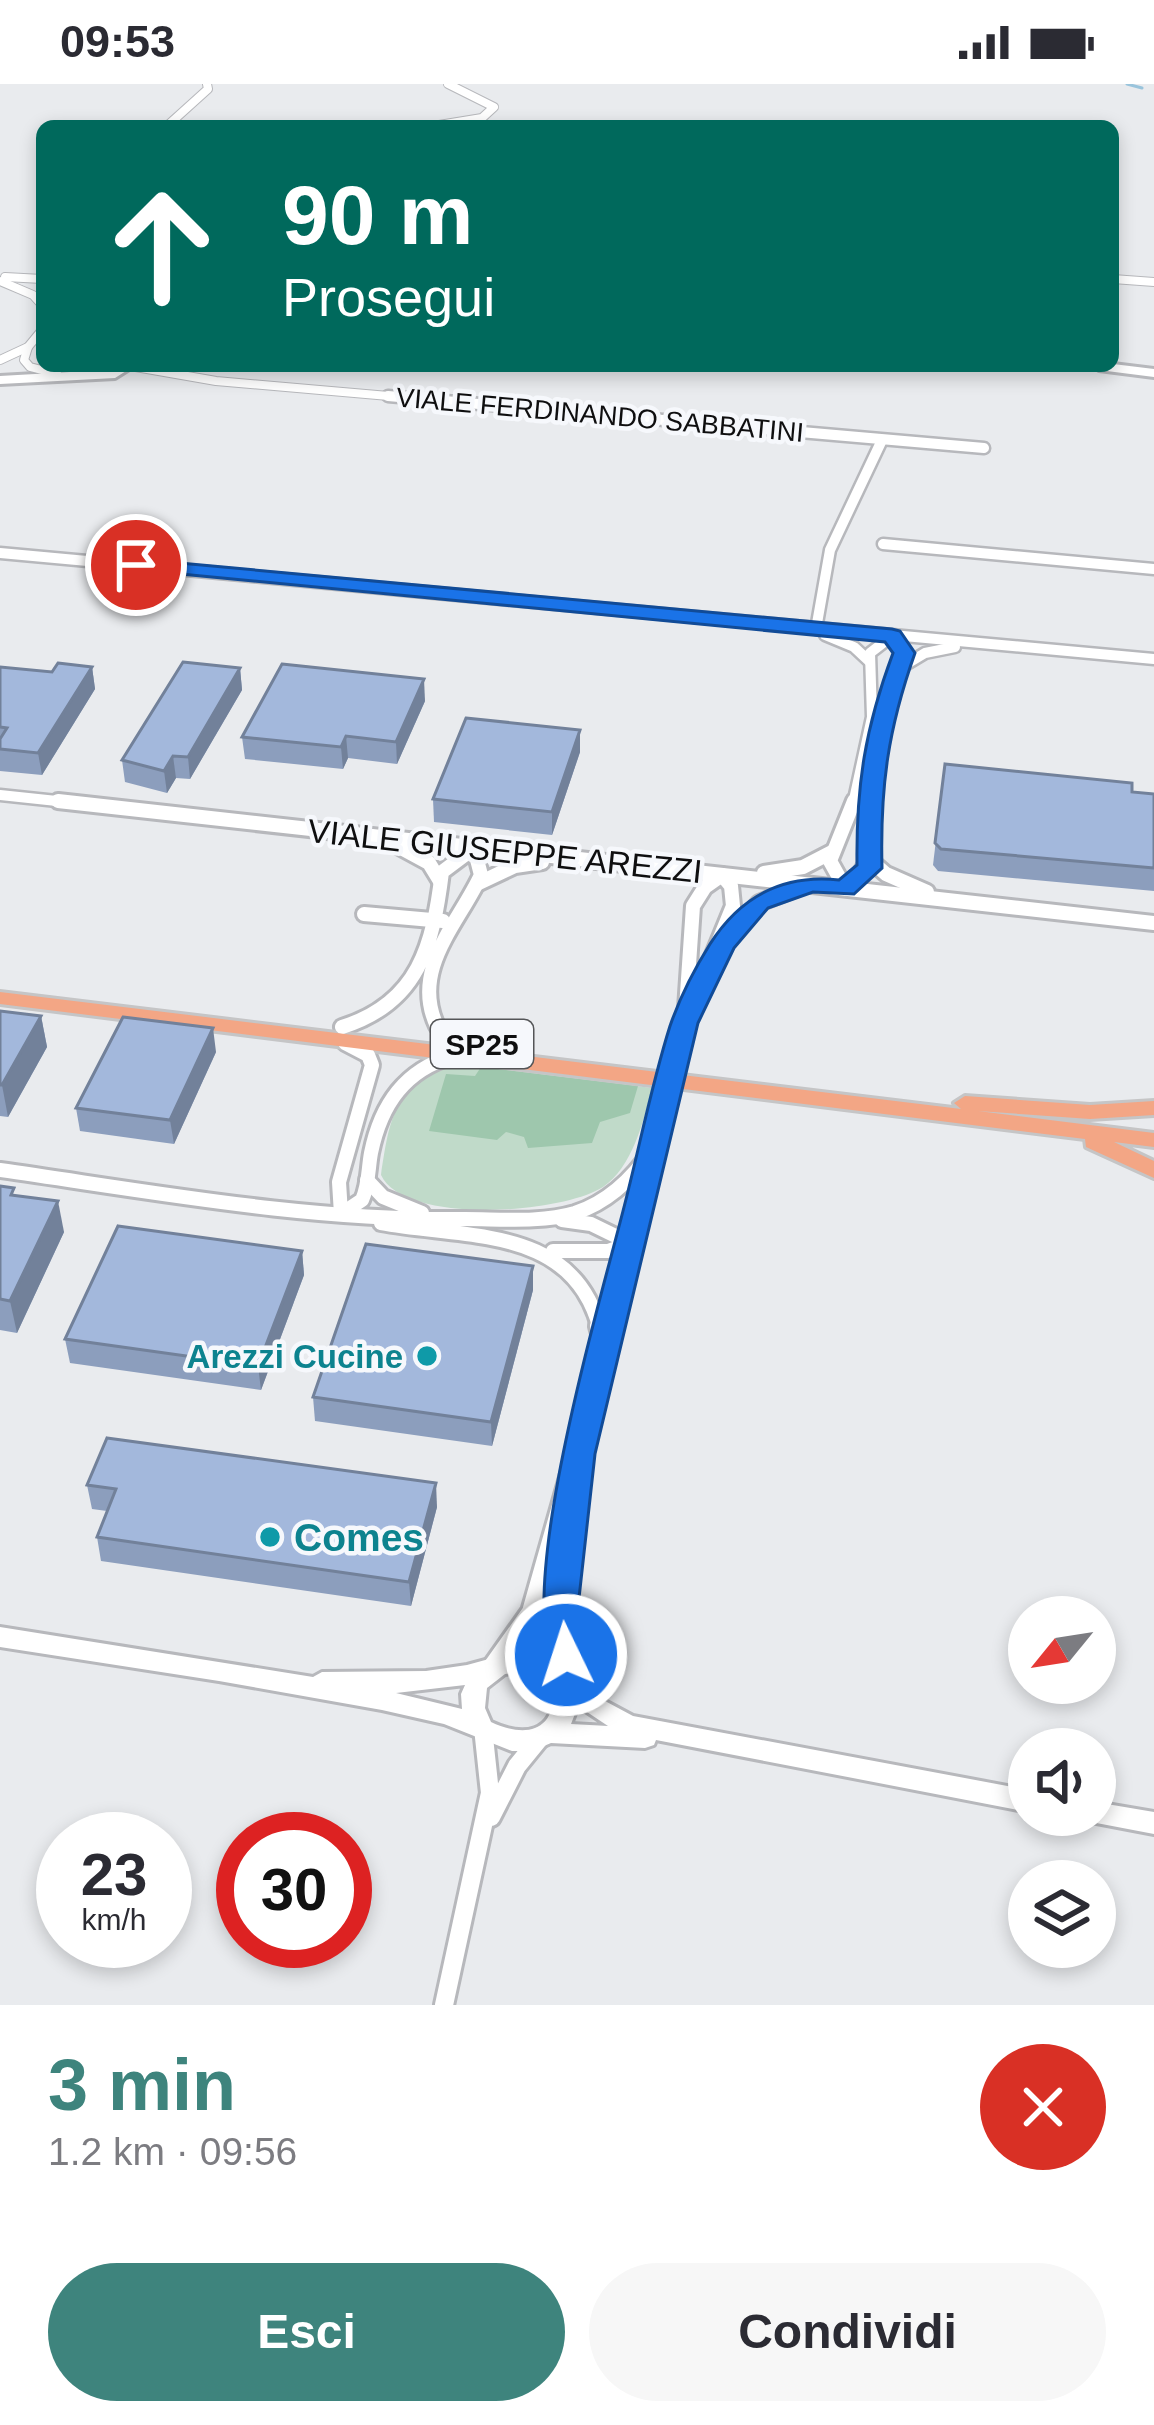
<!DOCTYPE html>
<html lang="it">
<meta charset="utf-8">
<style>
body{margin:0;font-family:Helvetica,sans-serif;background:#f7f7f7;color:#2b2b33;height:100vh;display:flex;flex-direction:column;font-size:45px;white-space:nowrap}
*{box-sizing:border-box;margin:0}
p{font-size:39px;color:#7c7c81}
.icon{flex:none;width:66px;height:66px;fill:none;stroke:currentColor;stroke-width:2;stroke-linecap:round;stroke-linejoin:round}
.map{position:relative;height:1921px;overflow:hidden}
.drawer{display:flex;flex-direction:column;background:#fff;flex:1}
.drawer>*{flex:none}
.top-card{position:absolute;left:36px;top:36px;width:1083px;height:252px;border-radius:18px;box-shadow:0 6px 18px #0003;background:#00695c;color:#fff;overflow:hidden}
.needle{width:78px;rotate:240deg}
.controls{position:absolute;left:1008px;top:1512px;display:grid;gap:24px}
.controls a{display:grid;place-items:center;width:108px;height:108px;border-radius:50%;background:#fff;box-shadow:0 6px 18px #0003;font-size:60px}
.speed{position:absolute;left:36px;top:1728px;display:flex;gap:24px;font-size:60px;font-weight:700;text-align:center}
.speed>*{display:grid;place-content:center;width:156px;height:156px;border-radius:50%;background:#fff;box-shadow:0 6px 18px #0003;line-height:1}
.speed small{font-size:30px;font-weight:400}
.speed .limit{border:18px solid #d22;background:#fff;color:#111}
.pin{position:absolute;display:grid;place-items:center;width:102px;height:102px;color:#fff;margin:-51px;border:6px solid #fff;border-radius:50%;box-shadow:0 3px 12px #0007}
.me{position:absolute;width:132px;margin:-66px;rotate:356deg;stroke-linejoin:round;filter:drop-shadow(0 0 9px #0008)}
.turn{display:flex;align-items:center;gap:42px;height:252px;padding:0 48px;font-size:54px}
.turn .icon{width:156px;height:156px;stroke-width:2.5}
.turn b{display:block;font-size:84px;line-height:102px}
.round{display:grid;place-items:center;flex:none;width:126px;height:126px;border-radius:63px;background:#f7f7f7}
.overview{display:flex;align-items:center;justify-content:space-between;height:204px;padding:0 48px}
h1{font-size:72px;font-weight:800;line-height:90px;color:#3e847d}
.action{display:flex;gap:24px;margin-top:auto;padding:24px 48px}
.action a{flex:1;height:138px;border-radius:72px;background:#3e847d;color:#fff;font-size:48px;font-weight:800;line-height:138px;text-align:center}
.action a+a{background:#f7f7f7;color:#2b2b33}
.status{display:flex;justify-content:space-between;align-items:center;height:84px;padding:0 60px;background:#fff;direction:ltr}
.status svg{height:33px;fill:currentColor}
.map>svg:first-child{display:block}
</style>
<div class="status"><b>09:53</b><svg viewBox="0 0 49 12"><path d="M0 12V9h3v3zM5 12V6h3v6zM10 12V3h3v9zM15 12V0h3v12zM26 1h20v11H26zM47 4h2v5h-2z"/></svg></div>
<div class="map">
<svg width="1154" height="1921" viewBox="0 0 1154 1921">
<rect width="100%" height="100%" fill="#e9ebee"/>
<path fill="#c0dac9" d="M455 979 652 1004C644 1036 632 1084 603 1103 561 1130 404 1141 381 1091 390 1032 394 1002 455 979Z"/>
<path fill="#9ec7ad" d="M481 983 638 1002 630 1029 600 1038 592 1059 528 1064 524 1053 506 1048 497 1056 429 1047 446 990 475 992Z"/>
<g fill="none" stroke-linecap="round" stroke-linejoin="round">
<path stroke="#99c4dc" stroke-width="3" d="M1127 0 1142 4"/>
<defs>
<g id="street-far3">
<path d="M167 42 208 5 207 0"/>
<path d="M433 42 482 34 494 23 448 0"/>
<path d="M5 193 42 195"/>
<path d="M1113 195 1154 198"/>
<path d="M0 197 33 211 42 221"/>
<path d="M28 263 24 276 30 283 57 290"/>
<path d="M0 276 28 263 42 246"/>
<path d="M130 282 216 297 423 315"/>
</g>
<g id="street-far2">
<path d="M388 312 984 364"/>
<path d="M883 460 1154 485"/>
<path d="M0 469 1154 575"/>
<path d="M816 545 830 466 882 356"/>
<path d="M825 551 854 563 869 577"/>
<path d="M900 584 925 569 955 563"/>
<path d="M0 711 85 720"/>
<path d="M853 720 872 633 870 569 892 552 904 575 880 634 868 720"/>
</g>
<g id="street-far1">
<path d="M58 717 1154 839"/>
<path d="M854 717 830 777 845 804C878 781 870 754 868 717"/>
<path d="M394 760 429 779 440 797"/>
<path d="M871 777 886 790 927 808"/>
<path d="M764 789 803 783 832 768"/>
<path d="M722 791 731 802 733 822 685 939 693 822 705 803Z"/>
<path d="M479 799 515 782 542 778"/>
<path d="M364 830 443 837"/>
<path d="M724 859 759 819 800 803"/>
<path d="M342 943C419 919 433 861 442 788L474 764 481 791C459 839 410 885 437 942L464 958"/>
<path d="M0 1086C154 1108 309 1137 465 1135 501 1135 541 1139 575 1129 609 1118 633 1094 652 1066"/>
<path d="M367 1096 383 1113 422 1129"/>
<path d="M341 1130 362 1116C369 1101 368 1085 371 1069 381 1020 405 986 453 972"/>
<path d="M341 1130 339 1098 372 981 368 971 345 959"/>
<path d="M562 1136 591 1140 630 1159"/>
<path d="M381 1139C467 1155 573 1141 600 1245"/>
<path d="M553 1167H608L630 1159"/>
<path d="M611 1245 660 1043"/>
</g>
<g id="street">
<path d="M599 1242 604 1260"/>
<path d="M492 1583 531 1528 612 1242"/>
<path d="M568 1604 560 1523 575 1399"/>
<path d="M491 1733 517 1682 539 1655"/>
<path d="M444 1921 490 1709 483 1644"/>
</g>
<g id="secondary">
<path d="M1113 280 1154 285V293L1099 286 1093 282Z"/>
<path d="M86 282 113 286 120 282H134L115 294 0 300V292L88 287Z"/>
<path d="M0 1543 313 1593 322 1588 426 1587 467 1581 511 1569H540L571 1588 605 1617 633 1632 1029 1706V1728L656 1656 654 1661 645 1664 551 1659 532 1667H512L444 1640 382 1626 219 1597 0 1563ZM525 1587 534 1588 554 1607C554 1650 523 1653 491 1638L485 1624 487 1604 505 1590ZM465 1601 461 1610 462 1625 396 1609ZM578 1622 608 1642 571 1640Z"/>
<path d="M1095 1718 1154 1728V1750L1086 1737 1084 1731H1095Z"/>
</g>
<path id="primary" d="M0 908 961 1025 954 1019 965 1012 1090 1021 1154 1017V1031L1090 1035 978 1027 1154 1049V1063L1114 1058 1154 1077V1094L1086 1063 1085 1055 0 920Z"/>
</defs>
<use href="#street-far3" stroke="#b7b8bc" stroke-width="10"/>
<use href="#street-far2" stroke="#b7b8bc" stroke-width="15"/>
<use href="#street-far1" stroke="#b7b8bc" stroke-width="20"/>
<use href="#street" stroke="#b7b8bc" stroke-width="24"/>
<use href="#secondary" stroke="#b7b8bc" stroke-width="6"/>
<use href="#primary" stroke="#c5c5c6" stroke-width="6"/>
<use href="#street-far3" stroke="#fff" stroke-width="8"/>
<use href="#street-far2" stroke="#fff" stroke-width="10"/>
<use href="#street-far1" stroke="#fff" stroke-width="14"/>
<use href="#street" stroke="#fff" stroke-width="18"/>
<use href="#secondary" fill="#fff" fill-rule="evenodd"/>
<use href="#primary" fill="#f3a685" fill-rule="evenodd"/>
<defs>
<path id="street-bridge" d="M660 1043 685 939"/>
</defs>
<use href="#street-bridge" stroke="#b7b8bc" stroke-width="20" stroke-linecap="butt"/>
<use href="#street-bridge" stroke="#fff" stroke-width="14"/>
</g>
<g fill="#8c9ebd">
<path d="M0 583 52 588 92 583 95 605 42 691 0 687Z"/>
<path d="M240 584 242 606 190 695 176 694 167 709 125 698 122 676Z"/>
<path d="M425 617 397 680 348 674 343 685 245 675 242 653Z"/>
<path d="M580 646V668L552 751 434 738 433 715Z"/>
<path d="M945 680 1154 710V807L938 787 933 781Z"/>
<path d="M0 927 41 932 47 963 8 1033 0 1032Z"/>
<path d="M216 968 174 1060 80 1047 76 1024Z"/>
<path d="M0 1102 15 1111 64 1148 17 1249 0 1246Z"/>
<path d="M302 1167 304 1191 261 1306 70 1279 65 1255Z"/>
<path d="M533 1182V1206L492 1362 315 1337 313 1313Z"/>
<path d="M87 1401 437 1423 411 1522 101 1477 97 1453 107 1427 92 1425Z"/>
</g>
<g fill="#72819a">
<path d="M92 583 95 605 42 691 38 669Z"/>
<path d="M240 584 242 606 190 695 188 673Z"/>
<path d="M424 595 425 617 397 680 396 658Z"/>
<path d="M580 646V668L552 751V728Z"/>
<path d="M346 652 348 674 343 685 341 663Z"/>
<path d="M173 672 176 694 167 709 164 687Z"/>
<path d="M41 932 47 963 8 1033 2 1001Z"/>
<path d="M213 944 216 968 174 1060 170 1036Z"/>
<path d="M58 1117 64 1148 17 1249 10 1217Z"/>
<path d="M302 1167 304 1191 261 1306 258 1282Z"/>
<path d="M533 1182V1206L492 1362 491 1338Z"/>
<path d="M436 1399 437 1423 411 1522 409 1498Z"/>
</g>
<g fill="#a3b8dc" stroke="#72819a" stroke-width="3">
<path d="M183 578 240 584 188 673 173 672 164 687 122 676Z"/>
<path d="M58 579 92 583 38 669 0 665V655L7 644 0 643V583L52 588Z"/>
<path d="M282 580 424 595 396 658 346 652 341 663 242 653Z"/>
<path d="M466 634 580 646 552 728 433 715Z"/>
<path d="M945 680 1132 699V708L1154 710V784L941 765 935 759Z"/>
<path d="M0 927 41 932 2 1001H0Z"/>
<path d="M123 933 213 944 170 1036 76 1024Z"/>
<path d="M0 1102 14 1104 11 1111 58 1117 10 1217 0 1215Z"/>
<path d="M118 1142 302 1167 258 1282 65 1255Z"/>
<path d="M366 1160 533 1182 491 1338 313 1313Z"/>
<path d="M107 1354 436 1399 409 1498 97 1453 116 1405 87 1401Z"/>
</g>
<path fill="#1a73e8" stroke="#114b97" stroke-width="3" d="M136 475 892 545 900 547 915 569C888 645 880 703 882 784L854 810 813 808 768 824 734 864 698 939 595 1370 578 1523 584 1571 579 1581 566 1586 554 1581C515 1504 600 1218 623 1127 639 1066 651 1002 670 942 679 916 695 884 710 860 740 813 783 790 839 796L857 781C856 702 865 644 893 569L885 558 129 485 126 481Z"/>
<g fill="#0f9aa8" stroke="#f6f8fc" stroke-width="4.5">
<circle cx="427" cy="1272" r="12"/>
<circle cx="270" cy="1453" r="12"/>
</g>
<g text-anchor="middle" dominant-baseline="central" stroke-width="9" stroke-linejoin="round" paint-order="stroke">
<g font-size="27" fill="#0f0f10" stroke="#f6f8fc">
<text transform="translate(600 331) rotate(5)">VIALE FERDINANDO SABBATINI</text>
</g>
<rect fill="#f6f8fc" stroke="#545557" stroke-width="3" x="431" y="936" width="102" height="48" rx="9"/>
<g font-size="30" font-weight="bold" fill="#0f0f10">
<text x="482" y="960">SP25</text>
</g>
<g font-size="33" fill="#0f0f10" stroke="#f6f8fc">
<text transform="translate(505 767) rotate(6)">VIALE GIUSEPPE AREZZI</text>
</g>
<g font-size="33" font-weight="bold" fill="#0d838f" stroke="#f6f8fc" text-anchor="end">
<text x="403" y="1272">Arezzi Cucine</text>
</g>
<g font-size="39" font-weight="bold" fill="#0d838f" stroke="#f6f8fc" text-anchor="start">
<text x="294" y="1453">Comes</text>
</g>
</g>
</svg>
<div class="controls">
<a><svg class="needle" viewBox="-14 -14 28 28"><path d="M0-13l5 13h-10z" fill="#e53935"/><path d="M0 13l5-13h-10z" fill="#7c7c81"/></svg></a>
<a><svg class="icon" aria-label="sound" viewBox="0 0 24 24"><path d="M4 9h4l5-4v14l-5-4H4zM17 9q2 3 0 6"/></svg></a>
<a><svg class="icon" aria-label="layers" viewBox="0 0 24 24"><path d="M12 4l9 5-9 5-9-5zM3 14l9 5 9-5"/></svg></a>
</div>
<div class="speed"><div>23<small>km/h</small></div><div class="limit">30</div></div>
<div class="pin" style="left:136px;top:481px;background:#d93025"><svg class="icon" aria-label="arrive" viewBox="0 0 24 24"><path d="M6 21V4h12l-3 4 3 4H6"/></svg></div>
<svg class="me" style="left:566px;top:1571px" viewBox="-20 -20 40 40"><circle r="17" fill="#1a73e8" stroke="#fff" stroke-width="3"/><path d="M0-11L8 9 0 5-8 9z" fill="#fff"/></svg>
<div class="top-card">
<div class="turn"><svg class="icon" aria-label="ahead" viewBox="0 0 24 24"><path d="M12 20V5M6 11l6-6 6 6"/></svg><div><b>90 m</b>Prosegui</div></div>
</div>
</div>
<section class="drawer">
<div class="overview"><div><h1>3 min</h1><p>1.2 km · 09:56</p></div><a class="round" style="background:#d93025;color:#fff"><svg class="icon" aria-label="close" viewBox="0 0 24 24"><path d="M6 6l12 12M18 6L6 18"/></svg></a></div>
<div class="action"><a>Esci</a><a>Condividi</a></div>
</section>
